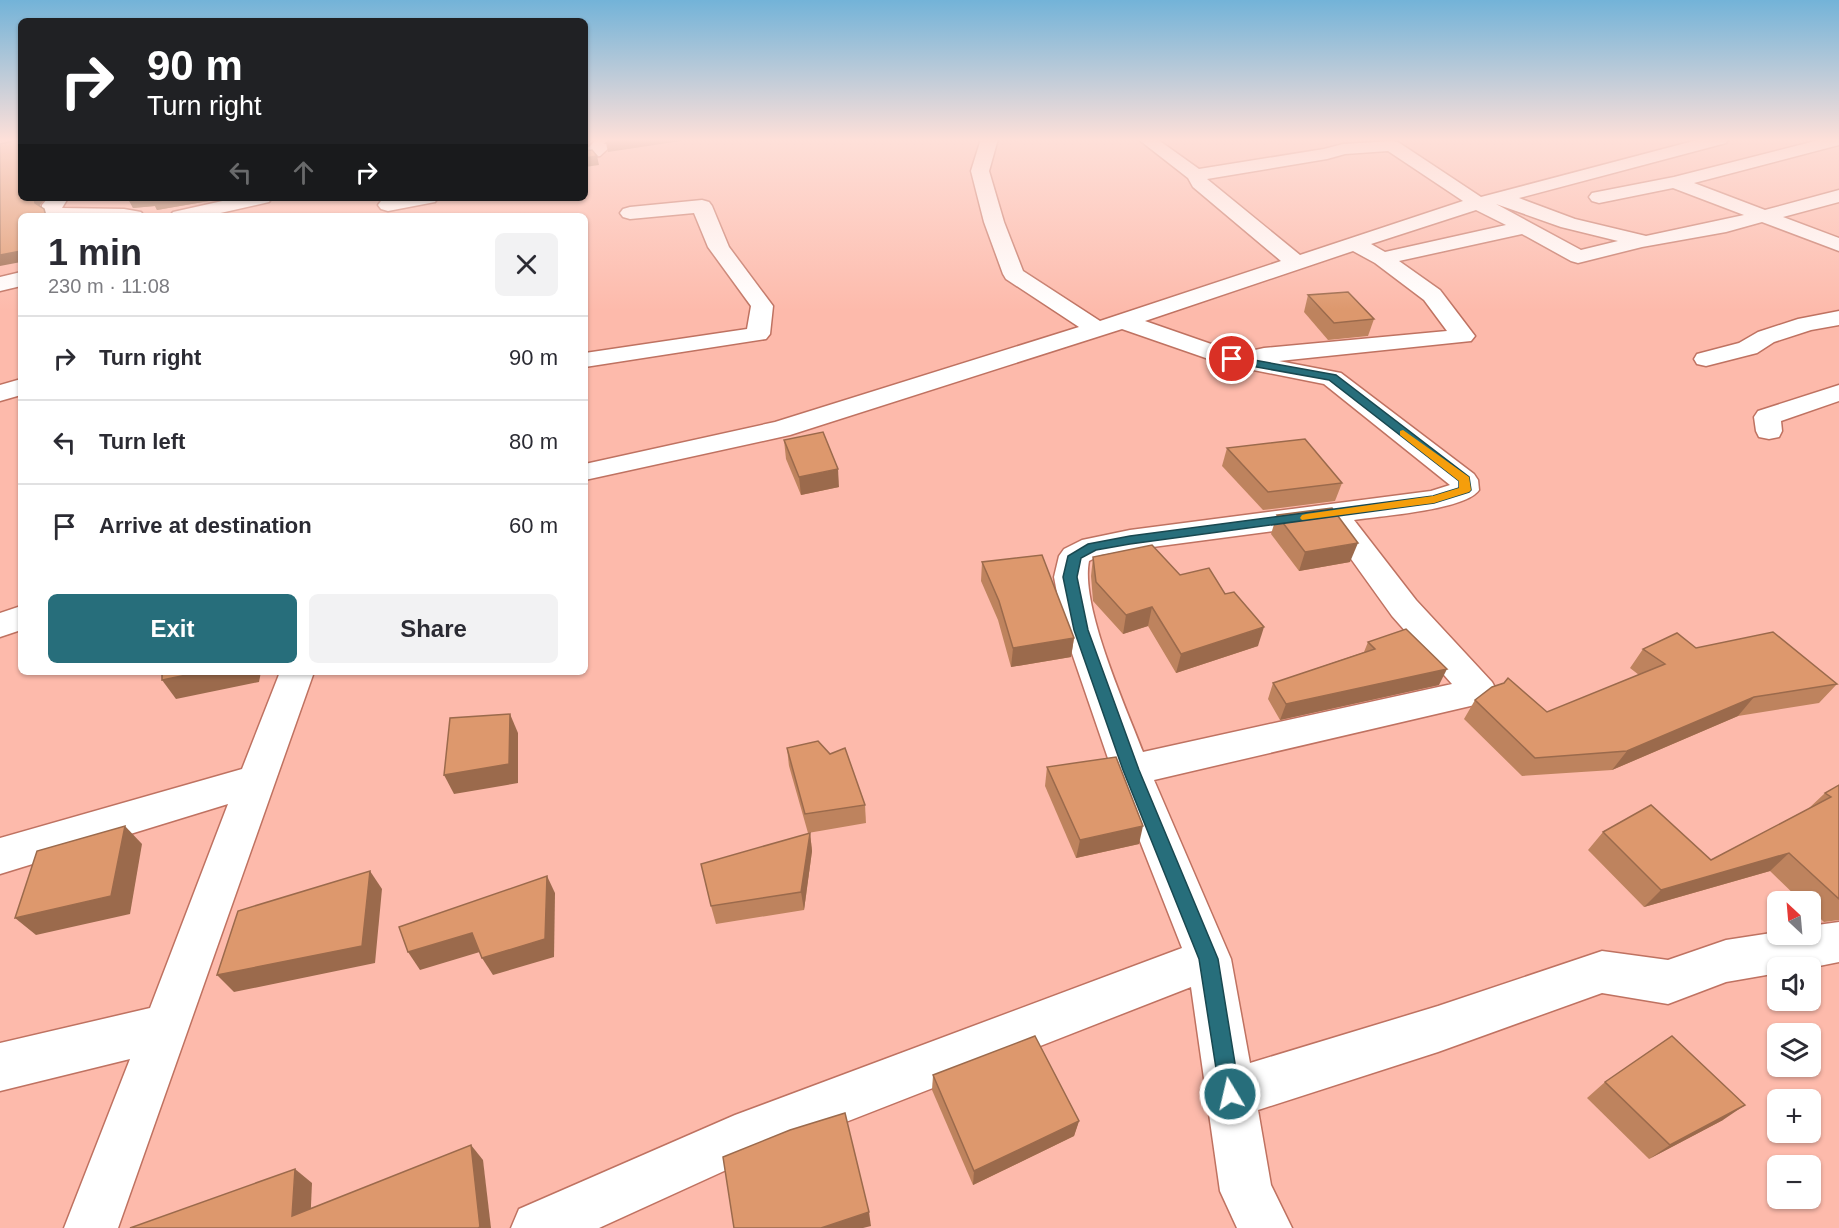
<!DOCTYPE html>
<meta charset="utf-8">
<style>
body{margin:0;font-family:Arial,sans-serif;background:#f2f2f3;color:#2b2b33;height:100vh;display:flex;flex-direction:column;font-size:22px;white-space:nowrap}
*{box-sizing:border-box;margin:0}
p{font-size:20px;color:#7c7c81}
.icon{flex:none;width:33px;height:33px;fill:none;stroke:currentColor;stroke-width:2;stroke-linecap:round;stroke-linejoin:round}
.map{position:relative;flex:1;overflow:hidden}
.side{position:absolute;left:18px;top:213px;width:570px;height:462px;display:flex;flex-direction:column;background:#fff;border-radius:9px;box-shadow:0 2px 4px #0004}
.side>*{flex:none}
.banner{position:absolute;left:18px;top:18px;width:570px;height:183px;border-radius:9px;box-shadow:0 2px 4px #0004;background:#202124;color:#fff;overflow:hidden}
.needle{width:39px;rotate:334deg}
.buttons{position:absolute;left:1767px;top:891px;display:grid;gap:12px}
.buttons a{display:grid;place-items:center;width:54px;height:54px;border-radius:9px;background:#fff;box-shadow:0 2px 4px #0004;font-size:30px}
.pin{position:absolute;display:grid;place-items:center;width:51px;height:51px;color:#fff;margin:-26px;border:3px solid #fff;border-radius:50%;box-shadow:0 2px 6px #0007}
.me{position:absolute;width:66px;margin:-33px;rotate:351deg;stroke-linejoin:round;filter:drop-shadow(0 0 4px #0008)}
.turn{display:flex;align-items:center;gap:21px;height:126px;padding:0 30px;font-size:27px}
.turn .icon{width:78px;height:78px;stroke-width:2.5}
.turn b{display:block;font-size:42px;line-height:51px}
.lanes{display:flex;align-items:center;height:57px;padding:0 30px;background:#0003;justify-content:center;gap:30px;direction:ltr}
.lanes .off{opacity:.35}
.round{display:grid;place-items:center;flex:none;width:63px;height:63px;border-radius:9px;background:#f2f2f3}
.overview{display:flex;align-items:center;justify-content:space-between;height:102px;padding:0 30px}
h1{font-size:36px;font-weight:700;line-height:45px}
.primary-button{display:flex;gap:12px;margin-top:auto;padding:12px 30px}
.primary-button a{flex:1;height:69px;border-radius:9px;background:#276e7b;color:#fff;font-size:24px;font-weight:700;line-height:69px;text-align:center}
.primary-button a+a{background:#f2f2f3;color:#2b2b33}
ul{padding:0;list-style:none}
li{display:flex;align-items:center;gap:18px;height:84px;padding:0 30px;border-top:2px solid #e1e1e2}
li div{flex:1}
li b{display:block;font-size:22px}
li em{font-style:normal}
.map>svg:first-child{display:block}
</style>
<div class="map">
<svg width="1839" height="1228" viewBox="0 0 1839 1228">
<rect width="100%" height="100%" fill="#fdbaab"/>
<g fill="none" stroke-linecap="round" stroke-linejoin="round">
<defs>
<g id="minor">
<path d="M597 139H613L614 143 600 156 585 158V148L589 147Z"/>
<path d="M981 139H998L989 171 1004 222 1023 271 1100 321 1281 261 1193 187 1188 178 1138 139H1157L1199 169 1324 149 1343 144 1392 141 1398 142 1481 197 1701 139H1728L1726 143 1519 198 1575 219 1646 236 1744 215 1673 188 1599 203 1592 201 1589 197 1592 193 1674 177 1823 139H1839V145L1694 183 1765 210 1839 190V202L1783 217 1839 238V251L1762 222 1726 232 1642 247 1578 263 1571 261 1522 234 1399 261 1440 290 1475 336 1471 341 1279 361 1341 373 1474 474 1478 480 1479 490C1466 510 1380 516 1354 520L1416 600 1492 682 1497 691 1492 700 1479 704 1154 780 1231 959 1250 1063 1438 1006 1602 951 1668 960 1726 940 1778 932V934H1810V926L1839 922V962L1809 968H1778V973L1726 982 1668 1004 1602 993 1438 1052 1258 1110 1271 1185 1292 1228H1237L1220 1191 1191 987 746 1161 599 1228H511L519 1209 735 1115 1182 948 1112 770 1064 630 1054 577 1059 556 1064 549 1082 540 1130 530 1431 491 1450 485 1324 384 1223 364 1122 329 790 435 585 480V464L775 422 1079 327 1006 279 1003 274 984 222 971 171ZM1388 151 1463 201 1300 255 1207 179 1327 159 1345 154ZM1496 204 1561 227 1618 241 1581 250ZM1476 210 1506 225 1385 252 1371 244ZM1353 251 1375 263 1424 300 1447 331 1264 348 1255 350 1252 355 1237 353 1145 321ZM1326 524 1392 616 1452 684 1143 752C1126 707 1080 606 1089 561L1101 555 1130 550Z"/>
<path d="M48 198H68L62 208 124 209 141 212 144 216H48L42 211V205Z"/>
<path d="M236 198H272L269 202 207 216H170L173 212Z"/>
<path d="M395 198H438L435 202 388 211 381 209 378 205 381 201Z"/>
<path d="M702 200 709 202 712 206 729 247 773 306 770 334 766 339 585 367V353L747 329 751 306 708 247 694 213 630 219 623 217 620 213 623 209 630 207Z"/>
<path d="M21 272V286L0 291V277Z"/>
<path d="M1839 311V325L1811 330 1774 342 1757 353 1706 366 1697 364 1694 359 1697 354 1739 343 1758 332 1798 319Z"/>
<path d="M21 379V395L0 401V385Z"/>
<path d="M1839 385V401L1781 421 1782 431 1779 437 1769 439 1759 437 1756 431 1754 417 1758 411Z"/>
<path d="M21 606V630L0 637V613Z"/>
<path d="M280 672H314L118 1228H64L130 1059 0 1091V1043L150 1008 228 804 0 874V838L242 769Z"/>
</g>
</defs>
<use href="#minor" stroke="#bf7261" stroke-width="3"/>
<use href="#minor" fill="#fff" fill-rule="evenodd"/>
</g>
<g fill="#be835e">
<path d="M69 198H226L157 210 155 206 133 208 129 198 70 200Z"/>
<path d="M1308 295 1374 319 1368 336 1328 340 1304 312Z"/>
<path d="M784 440 839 487 801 495 786 459Z"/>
<path d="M1227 448 1342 483 1335 501 1263 510 1222 466Z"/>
<path d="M1277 515 1350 562 1299 571 1271 534Z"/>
<path d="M1093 557 1180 575 1258 646 1176 673 1148 626 1123 634 1093 601 1091 576Z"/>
<path d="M982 562 1074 638 1071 657 1011 667 998 620 981 581Z"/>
<path d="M1368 642 1439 685 1280 720 1268 699 1273 683 1364 652Z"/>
<path d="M1696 648 1837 684 1819 703 1738 716 1612 770 1522 776 1464 719 1475 700 1547 712 1639 675 1630 668 1643 649Z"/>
<path d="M787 748 830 754 865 805 866 823 808 833 789 766Z"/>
<path d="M1047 767 1139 844 1076 858 1045 786Z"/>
<path d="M1839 785V920L1824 922 1810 909V902H1802L1770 871 1644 907 1588 850 1603 832 1711 860 1807 810 1825 793Z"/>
<path d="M810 833 812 851 804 910 716 924 711 906Z"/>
<path d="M933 1075 1079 1121 1074 1136 973 1185 932 1090Z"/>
<path d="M1605 1082 1723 1120 1649 1159 1587 1098Z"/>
</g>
<g fill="#9b6a4c">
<path d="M585 139H594L585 145Z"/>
<path d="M635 139H681V141L608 152 606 143Z"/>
<path d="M597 156 599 165 585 167V158Z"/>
<path d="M34 198H46L40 205 41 213 35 203Z"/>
<path d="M138 198H226L157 210 155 206 133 208 128 199Z"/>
<path d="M21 251V262L0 266V255Z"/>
<path d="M838 469 839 487 801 495 799 477Z"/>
<path d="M1358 543 1350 562 1299 571 1305 552Z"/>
<path d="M1152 607 1148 626 1123 634 1126 615Z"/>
<path d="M1264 627 1258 646 1176 673 1181 654Z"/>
<path d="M1074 638 1071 657 1011 667 1013 648Z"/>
<path d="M1447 669 1439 685 1280 720 1286 704Z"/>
<path d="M201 672H261L259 682 176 699 162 680Z"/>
<path d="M1754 697 1738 716 1612 770 1627 751Z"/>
<path d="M510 714 518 733V783L454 794 444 775Z"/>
<path d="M125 826 142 844 130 914 36 935 15 918Z"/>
<path d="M1143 826 1139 844 1076 858 1080 840Z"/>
<path d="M810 833 812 851 804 910 801 892Z"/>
<path d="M1789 853 1770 871 1644 907 1661 890Z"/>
<path d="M370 871 382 889 375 963 234 992 217 975Z"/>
<path d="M547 876 555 893 554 957 493 975 482 958Z"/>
<path d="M472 933 483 951 420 970 408 952Z"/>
<path d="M1745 1105 1723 1120 1649 1159 1670 1145Z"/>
<path d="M1079 1121 1074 1136 973 1185 974 1171Z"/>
<path d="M471 1145 483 1160 491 1228H478Z"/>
<path d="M295 1169 312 1183 310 1228 292 1216Z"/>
<path d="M869 1212 871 1226 863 1228H821Z"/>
</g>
<g fill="#dd986d" stroke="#9b6a4c" stroke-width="1.5">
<path d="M18 139H21V198H34L35 203 44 209 46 216H21V251L0 255V144L18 140Z"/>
<path d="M611 139H635L606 143Z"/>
<path d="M592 150 597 156 585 158V151Z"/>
<path d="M152 198H168L152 201Z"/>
<path d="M1348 292 1374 319 1334 323 1308 295Z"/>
<path d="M823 432 838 469 799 477 784 440Z"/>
<path d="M1305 439 1342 483 1268 492 1227 448Z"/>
<path d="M1332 508 1358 543 1305 552 1277 515Z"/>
<path d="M1152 545 1180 575 1209 568 1225 594 1234 592 1264 627 1181 654 1152 607 1126 615 1096 582 1093 557Z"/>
<path d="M1042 555 1074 638 1013 648 999 601 982 562Z"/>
<path d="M1406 629 1447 669 1286 704 1273 683 1375 649 1368 642Z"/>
<path d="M1773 632 1837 684 1754 697 1627 751 1535 758 1475 700 1492 687 1504 683 1508 678 1547 712 1665 664 1643 649 1677 633 1696 648Z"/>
<path d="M162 672H201L162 680Z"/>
<path d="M510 714 509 764 444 775 450 718Z"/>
<path d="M818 741 830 754 845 748 865 805 805 814 787 748Z"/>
<path d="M1116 757 1143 826 1080 840 1047 767Z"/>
<path d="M1839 785V899L1789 853 1661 890 1603 832 1651 805 1711 860 1831 797 1825 793Z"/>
<path d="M125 826 111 896 15 918 37 851Z"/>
<path d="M810 833 801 892 711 906 701 864Z"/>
<path d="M370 871 362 946 217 975 238 911Z"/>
<path d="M547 876 545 939 482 958 472 933 408 952 399 927Z"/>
<path d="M1035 1036 1079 1121 974 1171 933 1075Z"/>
<path d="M1672 1036 1745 1105 1670 1145 1605 1082Z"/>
<path d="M845 1113 869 1212 821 1228H734L723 1157 790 1130Z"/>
<path d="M471 1145 480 1227 478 1228H130L295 1169 292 1216Z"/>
</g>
<linearGradient id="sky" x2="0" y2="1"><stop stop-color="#73b3d8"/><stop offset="0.45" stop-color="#fee0d9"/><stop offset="1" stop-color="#fee0d9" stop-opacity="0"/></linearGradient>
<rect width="1839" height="311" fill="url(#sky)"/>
<path fill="#276e7b" stroke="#194850" stroke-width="1.5" d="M1232 356 1336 375 1469 477 1471 490 1469 492 1434 503 1130 544 1096 550 1081 558 1077 577 1088 630 1139 770 1218 959 1240 1094 1237 1101 1230 1104 1223 1101 1220 1094 1199 959 1123 770 1074 630 1063 577 1068 556 1088 544 1130 536 1433 496 1459 488V481L1329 380 1229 362V357Z"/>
<path fill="#f59e0b" d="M1403 430 1469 477 1471 490 1469 492 1434 503 1302 520 1300 518 1302 515 1306 514 1433 496 1459 488V481L1400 435V431Z"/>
</svg>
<div class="buttons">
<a><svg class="needle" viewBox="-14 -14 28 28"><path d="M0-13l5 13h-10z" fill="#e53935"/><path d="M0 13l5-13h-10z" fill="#7c7c81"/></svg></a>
<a><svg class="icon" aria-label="sound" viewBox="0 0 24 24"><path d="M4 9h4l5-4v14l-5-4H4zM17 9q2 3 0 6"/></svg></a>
<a><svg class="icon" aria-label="layers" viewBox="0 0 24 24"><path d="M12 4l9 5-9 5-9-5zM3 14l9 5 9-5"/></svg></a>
<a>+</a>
<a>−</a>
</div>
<div class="pin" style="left:1232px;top:359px;background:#d93025"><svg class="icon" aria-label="arrive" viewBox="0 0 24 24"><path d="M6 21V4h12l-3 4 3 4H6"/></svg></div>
<svg class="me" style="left:1230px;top:1094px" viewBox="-20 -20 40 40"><circle r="17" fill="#276e7b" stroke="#fff" stroke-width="3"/><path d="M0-11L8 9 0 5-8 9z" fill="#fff"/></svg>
<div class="banner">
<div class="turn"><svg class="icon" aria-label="right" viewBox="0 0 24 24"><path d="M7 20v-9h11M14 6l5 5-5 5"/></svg><div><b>90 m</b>Turn right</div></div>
<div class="lanes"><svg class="icon off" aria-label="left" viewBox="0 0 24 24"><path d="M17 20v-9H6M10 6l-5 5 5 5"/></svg><svg class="icon off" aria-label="ahead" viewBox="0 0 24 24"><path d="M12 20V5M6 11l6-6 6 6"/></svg><svg class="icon" aria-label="right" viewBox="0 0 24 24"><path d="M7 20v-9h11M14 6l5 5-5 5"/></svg></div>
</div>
<section class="side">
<div class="overview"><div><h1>1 min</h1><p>230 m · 11:08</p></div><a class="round"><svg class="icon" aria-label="close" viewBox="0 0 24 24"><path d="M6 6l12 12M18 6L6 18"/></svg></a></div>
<ul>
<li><svg class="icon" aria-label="right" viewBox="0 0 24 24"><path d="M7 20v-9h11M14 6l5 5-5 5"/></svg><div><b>Turn right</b></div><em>90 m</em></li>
<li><svg class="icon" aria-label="left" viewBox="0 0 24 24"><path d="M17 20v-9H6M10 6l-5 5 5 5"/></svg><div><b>Turn left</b></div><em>80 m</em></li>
<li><svg class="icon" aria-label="arrive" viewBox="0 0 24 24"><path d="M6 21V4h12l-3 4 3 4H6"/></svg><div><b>Arrive at destination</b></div><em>60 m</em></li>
</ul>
<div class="primary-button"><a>Exit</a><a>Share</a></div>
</section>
</div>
